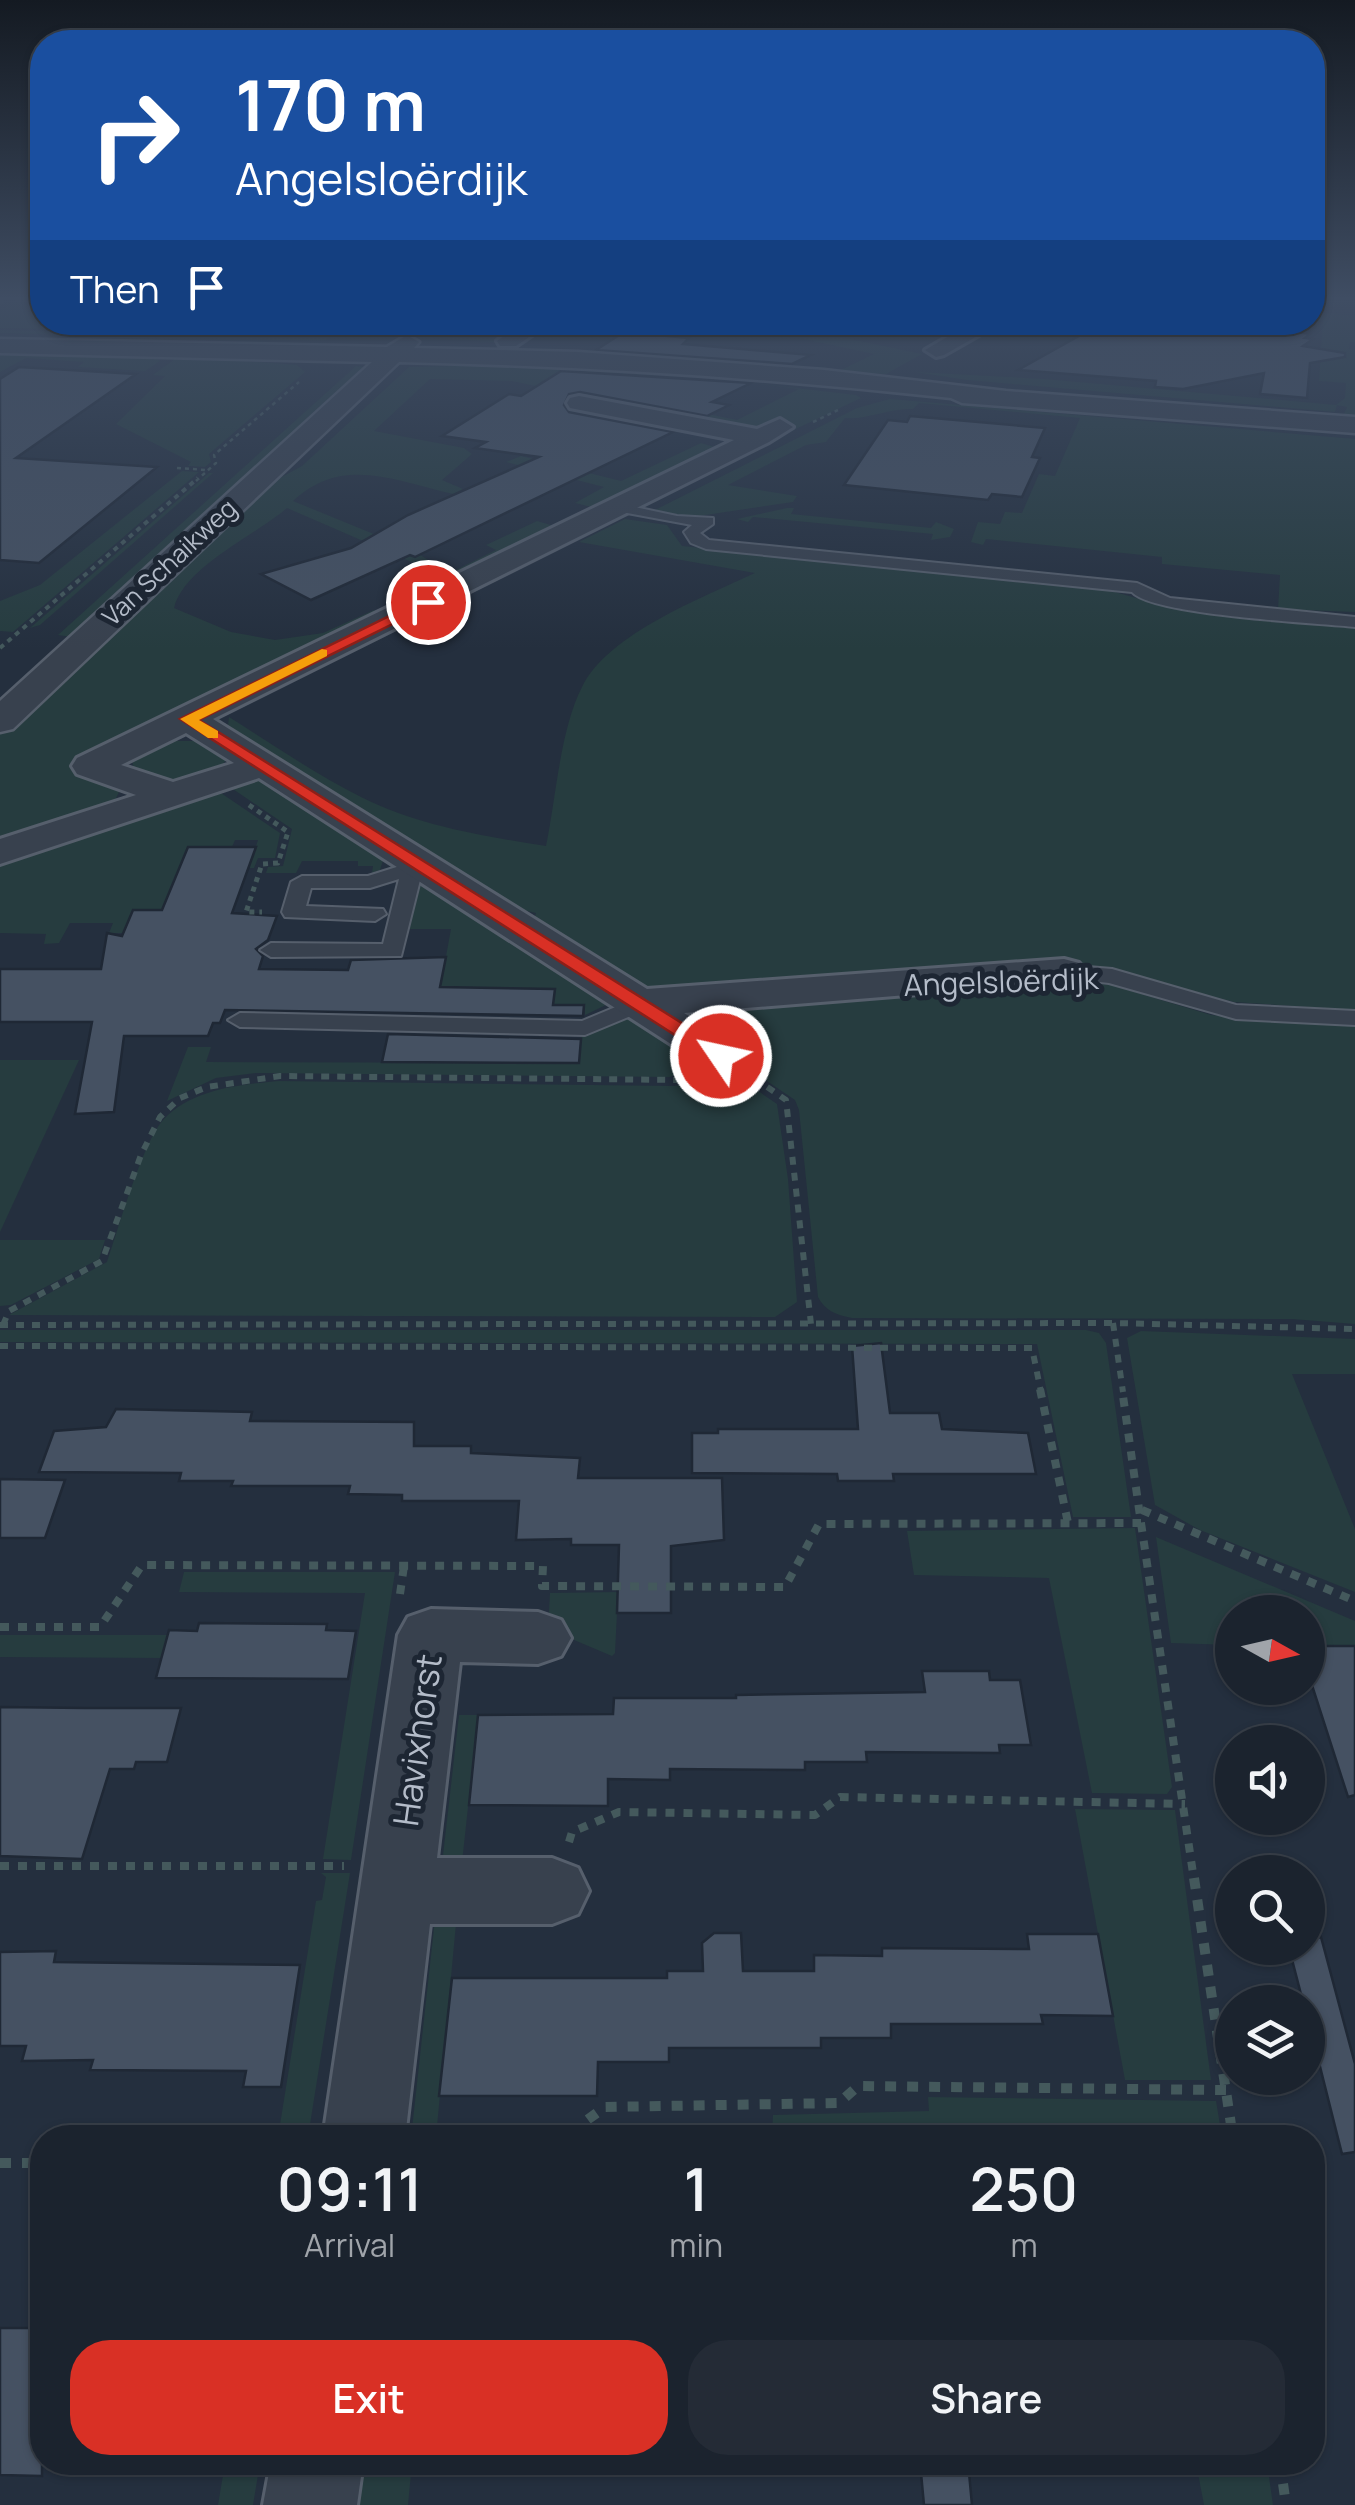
<!DOCTYPE html>
<meta charset="utf-8">
<style>
body{margin:0;font-family:Manrope,sans-serif;background:#242b36;color:#f1f3f6;height:100vh;display:flex;flex-direction:column;font-size:38px;white-space:nowrap}
*{box-sizing:border-box;margin:0}
p{font-size:32px;color:#a0a4aa}
.icon{flex:none;width:55px;height:55px;fill:none;stroke:currentColor;stroke-width:2;stroke-linecap:round;stroke-linejoin:round}
.map{position:relative;flex:1;overflow:hidden}
.details{position:absolute;left:30px;top:2125px;width:1295px;height:350px;display:flex;flex-direction:column;background:#1b232e;border-radius:40px;box-shadow:0 2px 8px #0004,0 0 0 2px #39404a}
.details>*{flex:none}
.guide{position:absolute;left:30px;top:30px;width:1295px;height:305px;border-radius:40px;box-shadow:0 2px 8px #0004,0 0 0 2px #39404a;background:#1a4fa0;color:#fff;overflow:hidden}
.needle{width:65px;rotate:98deg}
.fabs{position:absolute;left:1215px;top:1595px;display:grid;gap:20px}
.fabs a{display:grid;place-items:center;width:110px;height:110px;border-radius:50%;background:#1b232e;box-shadow:0 2px 8px #0004,0 0 0 2px #39404a;font-size:50px}
.pin{position:absolute;display:grid;place-items:center;width:85px;height:85px;color:#fff;margin:-42px;border:5px solid #fff;border-radius:50%;box-shadow:0 2px 10px #0007}
.me{position:absolute;width:110px;margin:-55px;rotate:304deg;stroke-linejoin:round;filter:drop-shadow(0 0 8px #0008)}
.turn{display:flex;align-items:center;gap:35px;height:210px;padding:0 40px;font-size:45px}
.turn .icon{width:130px;height:130px;stroke-width:2.5}
.turn b{display:block;font-size:70px;line-height:85px}
.then{display:flex;align-items:center;height:95px;padding:0 40px;background:#0003;gap:20px;font-size:38px}
.eta{display:flex;justify-content:space-evenly;align-items:center;height:170px;text-align:center}
.eta b{font-size:60px;font-weight:600;line-height:70px}
.cta{display:flex;gap:20px;margin-top:auto;padding:20px 40px}
.cta a{flex:1;height:115px;border-radius:40px;background:#d93025;color:#fff;font-size:40px;font-weight:600;line-height:115px;text-align:center}
.cta a+a{background:#242b36;color:#f1f3f6}
.map>svg:first-child{display:block}
</style>
<div class="map">
<svg width="1355" height="2505" viewBox="0 0 1355 2505">
<rect width="100%" height="100%" fill="#242f3e"/>
<g fill="#263c3f">
<path d="M17 298H42V322L283 327 285 324 263 323H360L340 335 0 328V311Z"/>
<path d="M1313 312 1355 316V342H1350L1349 349 1355 350V415L1344 414 1347 407 1337 405 1335 412 967 380 915 372 1044 379 1336 405 1345 398 1346 383 1319 381 1323 320 1313 318Z"/>
<path d="M747 322 773 323 922 354 886 374 851 373 630 356 839 371 874 354 751 328Z"/>
<path d="M447 323H532L494 330 505 336V343L438 338 446 330 443 329Z"/>
<path d="M0 330 329 337 324 341 0 333Z"/>
<path d="M0 353 153 356 160 361 145 371 78 367 84 362 26 358 0 372Z"/>
<path d="M196 357 297 365 305 372 209 454 211 462 205 467 188 466 191 462 116 424 165 376 153 375 175 359Z"/>
<path d="M507 365 730 381 595 372 578 387 737 420 799 389 744 382 856 395 861 398 781 436 774 435 789 426 771 422 751 432 512 381 430 379 374 431 464 448 472 454 442 480 463 489 453 494C394 481 343 455 293 501L413 550 458 580 419 599 394 597 437 573 287 508C256 535 184 567 174 608L231 632 275 640 323 633 374 610 380 618 105 753 119 792 114 802 0 843V734L267 485 302 466 409 367Z"/>
<path d="M356 366 364 367 306 419 292 441 72 637 58 635Z"/>
<path d="M890 399 1355 439V612L1278 609 1280 575 1162 564V557L986 539 983 545 971 542 978 522 1000 524 1005 512 1022 513 1039 474 1055 476 1080 418 919 403 913 409C888 408 868 420 845 418L826 442 806 445 728 485 797 496 793 502 692 517 655 510 857 408Z"/>
<path d="M701 443 718 448 596 508 575 503 604 487 506 462 521 456 621 481Z"/>
<path d="M182 471 199 472 13 632 0 631V601L40 585Z"/>
<path d="M209 473H213L40 625 30 628Z"/>
<path d="M787 508H794L791 514 931 528 936 522 954 529 950 537 931 540 933 534 753 517 748 522 737 519Z"/>
<path d="M625 519 667 525 682 546 1104 589 1172 608 1355 627V1010L1234 1002 1108 970 650 992 531 927 536 913 523 910 286 767 288 765 228 725 229 717C272 744 315 774 361 797 419 826 483 836 546 846 556 798 560 730 582 687 609 633 702 598 755 573L579 542Z"/>
<path d="M537 521 558 527 469 575 456 570 496 550 486 545Z"/>
<path d="M169 741H202L227 759C204 788 165 781 134 773L132 758Z"/>
<path d="M261 774 385 854 380 870 372 873 373 866H358V861H302L296 873H266L268 867 283 866 292 829 227 785Z"/>
<path d="M215 789 280 833 275 858H258L254 868H249L258 840H235L232 847H188L162 910H133L123 933H109L113 923H70L59 943 44 944 46 934 0 933V862Z"/>
<path d="M417 881 606 1005 585 1015V1006L553 1005 555 989H440L451 929H406Z"/>
<path d="M1063 980 1111 985 1211 1015 1355 1026V1324L1292 1319 852 1318C837 1315 825 1311 818 1297L799 1110 795 1100 670 1016 672 1012Z"/>
<path d="M641 1012 709 1058 701 1069 669 1077 256 1073 216 1078 167 1101 188 1047H211L206 1062 579 1063 582 1035Z"/>
<path d="M0 1060H79L0 1232Z"/>
<path d="M722 1066 777 1104 788 1179 797 1302 775 1317 9 1315 107 1262C118 1231 143 1140 164 1119 193 1089 239 1085 278 1081L674 1086 704 1081Z"/>
<path d="M0 1240H105L99 1259 11 1305 0 1306Z"/>
<path d="M0 1330H1086L1099 1333 1106 1343 1131 1517H1073L1037 1344 0 1342Z"/>
<path d="M1141 1331 1355 1339V1374H1292L1355 1529V1592L1200 1530 1155 1505 1127 1338Z"/>
<path d="M1135 1528 1172 1787 1167 1794 1092 1793 1049 1578 914 1575 907 1531Z"/>
<path d="M1156 1537 1355 1621V1648L1308 1647V1612H1232V1645L1171 1643Z"/>
<path d="M184 1572H395L351 1860 323 1859 365 1593 179 1592Z"/>
<path d="M618 1592 615 1653 612 1656 548 1629 550 1593Z"/>
<path d="M0 1635H168L161 1658 0 1657Z"/>
<path d="M459 1715H478L461 1872 441 1873Z"/>
<path d="M1075 1809 1175 1810 1211 2080H1125Z"/>
<path d="M321 1873H350L308 2137H278L316 1901 322 1900 326 1877Z"/>
<path d="M436 1910 457 1913 436 2137 411 2138Z"/>
<path d="M928 2097 1216 2101 1222 2137H772L773 2115 929 2111Z"/>
<path d="M225 2463H260L253 2505H218Z"/>
<path d="M356 2463H412L408 2505H343Z"/>
<path d="M1196 2463H1267L1273 2505H1204Z"/>
</g>
<g fill="#455162" stroke="#1f2835" stroke-width="2.5">
<path d="M1104 322H1296L1285 330 1310 334 1305 338 1313 339 1303 346 1345 353V357L1310 363 1307 398 1260 394 1264 373 1183 389 1155 387 1156 381 1018 370Z"/>
<path d="M624 332 689 338 683 344 811 355 792 364 596 350Z"/>
<path d="M19 367 136 374 16 458 157 467 39 563 0 560V379Z"/>
<path d="M561 371 751 383 712 402 729 405 707 416 580 392 569 394 564 405 569 412 673 432 415 557 410 555 311 600 261 574 351 548 408 515 539 457 475 448 486 442 442 436 509 394 521 396Z"/>
<path d="M910 416 1045 428 1032 457 1040 458 1022 497 992 494 988 500 844 485 888 420 907 422Z"/>
<path d="M188 847H256L232 913 277 916 268 940 256 949 263 956 259 969 348 970 351 960 446 957 440 987 555 989 553 1005H584L583 1016 225 1010 220 1023H213L208 1036H124L114 1112 75 1114 92 1022H0V969H101L107 933 122 936 133 910H162Z"/>
<path d="M388 1034 581 1039 579 1063 382 1062Z"/>
<path d="M881 1343 890 1413H939L942 1429 1028 1433 1036 1474H893L894 1481H838L837 1474 692 1473V1433H718V1429H858L852 1346Z"/>
<path d="M116 1409 252 1412 250 1421 414 1422V1446H471V1453L580 1458 578 1478H722L724 1540 671 1546V1613H617L619 1545H571V1539L516 1540 519 1501H402V1495L348 1494 350 1486H231L233 1481H179L181 1473 39 1472 54 1431 106 1427Z"/>
<path d="M0 1479 65 1480 45 1538H0Z"/>
<path d="M199 1623 327 1624 326 1630 356 1631 348 1679 156 1678 169 1630 197 1631Z"/>
<path d="M1308 1646H1355V1795L1348 1797 1308 1673Z"/>
<path d="M922 1671H989L990 1680H1020L1031 1745H999L1000 1753 866 1752 867 1762H805V1770L670 1769V1780L608 1779V1806L469 1805 478 1715 613 1714 614 1698H736V1695L925 1692Z"/>
<path d="M0 1707 84 1708H181L167 1762H136L134 1769H110L82 1859 0 1856Z"/>
<path d="M714 1933H741L743 1971H814V1955L882 1956V1948L1029 1949 1027 1934H1098L1113 2016 1041 2015 1043 2024H891V2038H821V2048H669V2062H598L597 2096H439L452 1978H667V1971H703L702 1943Z"/>
<path d="M1321 1937 1355 2064V2152L1342 2154 1308 2019V2002H1303L1289 1948H1308V1940Z"/>
<path d="M56 1951 54 1962 300 1965 281 2087H243L246 2071 90 2070 93 2060 22 2061 26 2046H0V1952Z"/>
<path d="M0 2328H42V2476L0 2475Z"/>
<path d="M920 2462H968L972 2505H924Z"/>
</g>
<g fill="none" stroke-linecap="round" stroke-linejoin="round">
<defs>
<g id="service">
<path d="M616 503 677 516 713 518V524L700 533 709 540 1137 583 1170 598 1355 617V627C1317 623 1151 615 1132 592L706 549 691 543 684 532 692 525 611 510V504Z"/>
<path d="M422 859 432 865 422 872 401 956 271 957 260 950 271 943 383 944 399 879 370 888H311L306 906 383 909 386 914 375 921 285 917 282 912 291 882 302 876H368Z"/>
<path d="M1064 965 1112 969 1236 1005 1355 1011V1025L1236 1019 1109 983 1056 977 1053 972Z"/>
<path d="M642 996 650 998 654 1003 650 1008 585 1035 240 1027 228 1020 240 1013 582 1021Z"/>
</g>
<g id="minor">
<path d="M523 322H551L516 346H500L497 341Z"/>
<path d="M973 322H1002L944 355 936 357 925 350Z"/>
<path d="M579 396 757 429 780 419 793 427 769 442 213 719 647 989 1064 959 1079 963 1086 972 1079 981 684 1013 737 1046 744 1056 737 1066 721 1070 705 1066 259 778 0 864V839L136 795 77 774 72 766 77 758 734 440 570 408 567 403 570 398ZM186 733 234 763 173 782 121 765Z"/>
<path d="M431 1609 538 1612 561 1620 571 1638 561 1656 538 1664 460 1662 437 1858H552L578 1868 589 1891 578 1914 552 1924H430L405 2138H323L398 1635 408 1617Z"/>
<path d="M271 2462H363L357 2505H263Z"/>
</g>
<path id="tertiary" d="M407 335 419 342 414 348 578 352 824 370 1006 391 1355 417V433L962 403 951 398C767 378 584 366 399 362L13 729 0 732V701L372 362 0 353V339L387 347Z"/>
</defs>
<use href="#service" stroke="#565f6c" stroke-width="4"/>
<use href="#minor" stroke="#565f6c" stroke-width="6"/>
<use href="#tertiary" stroke="#565f6c" stroke-width="5"/>
<g stroke="#44595c" stroke-width="2.5" stroke-dasharray="4 4" stroke-linecap="butt">
<path d="M0 303 7 298"/>
<path d="M813 422 838 410"/>
<path d="M177 468 206 470"/>
<path d="M196 481 216 463 214 455 299 382"/>
</g>
<path stroke="#44595c" stroke-width="4" stroke-dasharray="5 5" stroke-linecap="butt" d="M0 648 198 478"/>
<path stroke="#44595c" stroke-width="5" stroke-dasharray="5 5" stroke-linecap="butt" d="M249 805 288 832 278 863 262 864 246 912H262"/>
<g stroke="#44595c" stroke-width="6" stroke-dasharray="8 8" stroke-linecap="butt">
<path d="M754 1078 786 1100 811 1324"/>
<path d="M1113 1323 1123 1392"/>
<path d="M0 1325 1113 1323 1355 1329"/>
<path d="M3 1325 9 1311 102 1261 141 1155 160 1117 180 1098 207 1087 280 1076 683 1080"/>
<path d="M0 1346 1032 1348 1041 1392"/>
</g>
<g stroke="#44595c" stroke-width="8" stroke-dasharray="9 9" stroke-linecap="butt">
<path d="M1040 1389 1068 1523"/>
<path d="M1142 1510 1355 1601"/>
<path d="M1141 1523 1194 1880"/>
<path d="M400 1594 404 1566"/>
<path d="M0 1627H100L142 1565 543 1566 542 1586 785 1587 819 1524 1141 1523 1122 1389"/>
<path d="M569 1842 572 1832 619 1812 815 1815 840 1797 1185 1804"/>
<path d="M0 1866H344"/>
</g>
<g stroke="#44595c" stroke-width="10" stroke-dasharray="11 11" stroke-linecap="butt">
<path d="M1194 1878 1233 2138"/>
<path d="M577 2138 583 2123 605 2107 839 2103 858 2086 1226 2090"/>
<path d="M0 2163H42"/>
<path d="M1280 2462 1286 2505"/>
</g>
<use href="#service" fill="#38414e" fill-rule="evenodd"/>
<use href="#minor" fill="#38414e" fill-rule="evenodd"/>
<use href="#tertiary" fill="#38414e" fill-rule="evenodd"/>
</g>
<linearGradient id="sky" x2="0" y2="1"><stop stop-color="#141a22"/><stop offset="0.46" stop-color="#3f4d63"/><stop offset="1" stop-color="#3f4d63" stop-opacity="0"/></linearGradient>
<rect width="1355" height="649" fill="url(#sky)"/>
<path fill="#d93025" stroke="#8d1f18" stroke-width="2.5" d="M428 597 435 602 433 604 199 720 728 1052V1060H714L180 719Z"/>
<path fill="#f59e0b" d="M322 649 327 650V656L199 720 218 731V738H208L180 719Z"/>
<g text-anchor="middle" dominant-baseline="central" stroke-width="10" stroke-linejoin="round" paint-order="stroke">
<g font-size="25" fill="#b4bcc9" stroke="#1d2633">
<text transform="translate(169 562) rotate(-43)">Van Schaikweg</text>
</g>
<g font-size="30" fill="#b4bcc9" stroke="#1d2633">
<text transform="translate(1001 981) rotate(-2)">Angelsloërdijk</text>
</g>
<g font-size="35" fill="#b4bcc9" stroke="#1d2633">
<text transform="translate(417 1740) rotate(-82)">Havixhorst</text>
</g>
</g>
</svg>
<div class="fabs">
<a><svg class="needle" viewBox="-14 -14 28 28"><path d="M0-13l5 13h-10z" fill="#e53935"/><path d="M0 13l5-13h-10z" fill="#a0a4aa"/></svg></a>
<a><svg class="icon" aria-label="sound" viewBox="0 0 24 24"><path d="M4 9h4l5-4v14l-5-4H4zM17 9q2 3 0 6"/></svg></a>
<a><svg class="icon" aria-label="search" viewBox="0 0 24 24"><circle cx="10" cy="10" r="6"/><path d="M15 15l6 6"/></svg></a>
<a><svg class="icon" aria-label="layers" viewBox="0 0 24 24"><path d="M12 4l9 5-9 5-9-5zM3 14l9 5 9-5"/></svg></a>
</div>
<div class="pin" style="left:428px;top:602px;background:#d93025"><svg class="icon" aria-label="arrive" viewBox="0 0 24 24"><path d="M6 21V4h12l-3 4 3 4H6"/></svg></div>
<svg class="me" style="left:721px;top:1056px" viewBox="-20 -20 40 40"><circle r="17" fill="#d93025" stroke="#fff" stroke-width="3"/><path d="M0-11L8 9 0 5-8 9z" fill="#fff"/></svg>
<div class="guide">
<div class="turn"><svg class="icon" aria-label="right" viewBox="0 0 24 24"><path d="M7 20v-9h11M14 6l5 5-5 5"/></svg><div><b>170 m</b>Angelsloërdijk</div></div>
<div class="then">Then<svg class="icon" aria-label="arrive" viewBox="0 0 24 24"><path d="M6 21V4h12l-3 4 3 4H6"/></svg></div>
</div>
<section class="details">
<div class="eta">
<div><b>09:11</b><p>Arrival</p></div>
<div><b>1</b><p>min</p></div>
<div><b>250</b><p>m</p></div>
</div>
<div class="cta"><a>Exit</a><a>Share</a></div>
</section>
</div>
